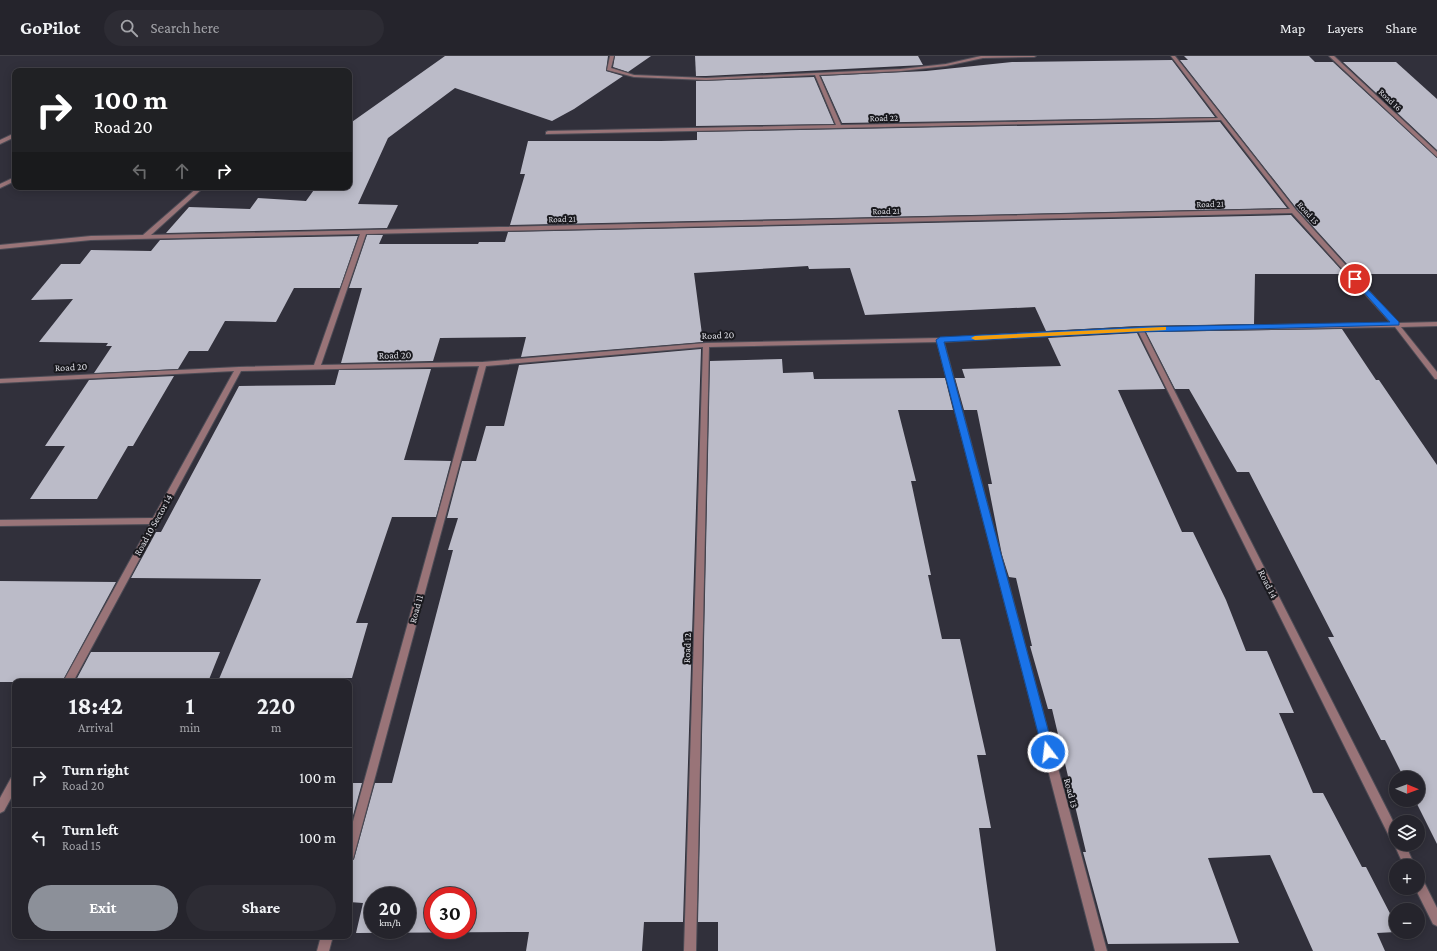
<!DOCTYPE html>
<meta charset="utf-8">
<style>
body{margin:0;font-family:"Crimson Pro",serif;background:#2d2c34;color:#f1f3f6;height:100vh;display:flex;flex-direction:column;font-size:15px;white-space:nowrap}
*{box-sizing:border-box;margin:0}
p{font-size:13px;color:#a3a4a9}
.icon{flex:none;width:22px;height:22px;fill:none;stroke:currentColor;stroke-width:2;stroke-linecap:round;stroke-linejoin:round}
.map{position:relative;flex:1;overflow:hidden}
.sheet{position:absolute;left:12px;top:623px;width:340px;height:260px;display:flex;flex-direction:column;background:#25242c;border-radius:8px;box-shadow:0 2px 10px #0003,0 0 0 1px #424148}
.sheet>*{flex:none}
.hud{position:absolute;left:12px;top:12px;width:340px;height:122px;border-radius:8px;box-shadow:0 2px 10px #0003,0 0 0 1px #424148;background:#202124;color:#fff;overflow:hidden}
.needle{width:26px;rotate:91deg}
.tools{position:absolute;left:1389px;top:715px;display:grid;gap:8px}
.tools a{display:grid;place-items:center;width:36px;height:36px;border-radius:50%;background:#25242c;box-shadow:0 2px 10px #0003,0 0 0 1px #424148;font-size:20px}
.speed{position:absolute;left:364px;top:831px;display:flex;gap:8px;font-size:20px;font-weight:700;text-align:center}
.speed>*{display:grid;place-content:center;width:52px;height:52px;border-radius:50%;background:#25242c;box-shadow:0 2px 10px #0003,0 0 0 1px #424148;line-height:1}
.speed small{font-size:10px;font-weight:400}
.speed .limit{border:6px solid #d22;background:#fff;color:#111}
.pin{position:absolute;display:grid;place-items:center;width:34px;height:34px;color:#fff;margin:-17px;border:2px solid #fff;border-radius:50%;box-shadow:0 1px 4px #0007}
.me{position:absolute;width:44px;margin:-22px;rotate:345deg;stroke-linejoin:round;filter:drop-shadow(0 0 3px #0008)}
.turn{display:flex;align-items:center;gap:14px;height:84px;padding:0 16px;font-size:18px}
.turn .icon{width:52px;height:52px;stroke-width:2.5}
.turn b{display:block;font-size:28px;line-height:34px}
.lanes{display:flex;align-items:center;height:38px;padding:0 16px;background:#0003;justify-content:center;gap:20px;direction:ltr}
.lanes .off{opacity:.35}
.eta{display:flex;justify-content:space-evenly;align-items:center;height:68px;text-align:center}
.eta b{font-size:24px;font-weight:700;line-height:28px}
.button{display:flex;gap:8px;margin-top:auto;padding:8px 16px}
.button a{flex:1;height:46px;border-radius:24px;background:#8c9099;color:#fff;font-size:16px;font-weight:700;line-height:46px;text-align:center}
.button a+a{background:#2d2c34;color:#f1f3f6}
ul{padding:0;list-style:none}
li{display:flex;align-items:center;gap:12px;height:60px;padding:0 16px;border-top:1px solid #424148}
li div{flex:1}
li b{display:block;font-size:15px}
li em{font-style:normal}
header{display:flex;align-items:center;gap:24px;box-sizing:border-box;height:56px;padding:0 20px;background:#25242c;border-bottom:1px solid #424148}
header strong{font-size:19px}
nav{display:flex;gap:22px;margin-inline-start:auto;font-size:14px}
.search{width:280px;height:36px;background:#2d2c34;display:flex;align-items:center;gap:10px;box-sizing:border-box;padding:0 14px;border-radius:22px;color:#a3a4a9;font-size:15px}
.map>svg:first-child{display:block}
</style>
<header>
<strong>GoPilot</strong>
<div class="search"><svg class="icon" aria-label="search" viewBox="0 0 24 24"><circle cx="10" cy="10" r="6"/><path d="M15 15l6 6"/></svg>Search here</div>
<nav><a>Map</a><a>Layers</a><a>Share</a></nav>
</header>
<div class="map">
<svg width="1437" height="895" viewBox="0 0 1437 895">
<rect width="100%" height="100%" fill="#31303b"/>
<g fill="#bbbbc8" fill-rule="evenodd">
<path d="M445 0H608L606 15 623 20 574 53 552 65 455 32 388 82 358 148 398 149 387 172 166 177 189 151 250 153 258 142 306 145 316 131H349V68Z"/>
<path d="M615 0H651L628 16 613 11Z"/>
<path d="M695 0H918L923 9 706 20H696Z"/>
<path d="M1184 0H1309L1315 6H1333L1437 102V218H1356L1297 153 1180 4H1188Z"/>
<path d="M1172 4 1215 61 842 67 821 20 926 15 1012 6Z"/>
<path d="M1343 6H1396L1437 43V94Z"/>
<path d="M814 21 834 68 696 70V25Z"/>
<path d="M1220 66 1287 152 510 169 525 118H520L528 85H661L697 84V76Z"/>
<path d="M1291 159 1345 218H1255L1254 268 1140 270 1046 275 1035 251 865 259 850 212 809 213 808 210 694 217 703 286 521 301 526 281 440 282 433 305 341 307 362 232H349L367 179H383L379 188H478L479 186H505L508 176Z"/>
<path d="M358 180 340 232H294L276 266 225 265 208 295H189L178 313 94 317 112 290H106L108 287 39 286 73 243 31 244 61 208H80L91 194 151 195 160 184Z"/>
<path d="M1342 273 1376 324H1379L1437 409V788L1415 744H1418V722H1404L1385 684H1381L1328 581H1334L1249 416H1237L1189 333H1175L1146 276Z"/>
<path d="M1137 277 1165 333 1118 334 1182 476H1193L1226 544 1246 595H1267L1294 657H1279L1313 737H1323L1362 811H1366L1396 869V876L1377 877 1385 895H1313L1270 799 1208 802 1239 887 1108 888 1083 796H1086L1052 653H1048L1030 590H1032L1016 522 1009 521 1002 499 988 428H992L977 354H964L955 322H965L962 313 1061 310 1048 282Z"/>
<path d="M701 293 683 866H644L642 895H526L529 876 356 877 363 847 349 846V805L354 803 375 727H392L453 494H448L458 462H447L462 405H476L486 370H504L519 309ZM373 840H407V874H373ZM433 840H467V874H433Z"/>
<path d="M782 303 783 317 813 316 814 323 945 322 953 354H898L916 425H911L931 519H928L942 583H960L986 699H977L991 772H979L996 895H718V866H698L710 305Z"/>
<path d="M431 313 404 404 451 405 436 461H392L356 567H368L352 622 219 623 261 523 131 522 156 476H161L239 330 335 329 339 314Z"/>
<path d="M174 320 133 390H128L97 443H30L65 390H45L89 324Z"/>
<path d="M0 525 116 526 62 626H0Z"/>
<path d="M91 596H220L208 626H75Z"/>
<path d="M349 727H362L349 774Z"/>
</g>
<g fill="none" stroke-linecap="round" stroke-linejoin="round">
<defs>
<g id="minor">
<path d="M610 0H614L611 12 634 19 706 22 901 13 946 8 981 0H1036L1034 1 983 2 946 10 901 15 819 19 841 69 1218 62 1171 0H1175L1296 154 1398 267 1437 266V270L1401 271 1437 316V323H1435L1395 271 1144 275 1396 771V788H1405L1415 810H1404L1394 788V786H1392L1138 275 944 286 1107 895H1095L937 286 709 291 696 895H684L703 291 486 310 353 803 349 804V780L479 310 241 315 73 626H63L150 468 0 470V464L153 462 234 315 0 327V323L239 311 314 309 360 178 91 184 0 193V189L91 180 143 179 198 131H204L151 179 1290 153 1221 64 546 78V76L548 75 836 69 815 19 706 24 634 21 607 14ZM1292 157 1391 267 1140 271 940 282 706 287 483 306 321 309 366 178Z"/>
<path d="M1329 0H1334L1437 96V101Z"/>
<path d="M15 77V81L0 88V84Z"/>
<path d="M15 121V125L0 132V128Z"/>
<path d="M15 720V735L4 755 0 757V742L11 722Z"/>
<path d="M1418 821 1422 822 1437 852V870L1433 868 1415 832H1418Z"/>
<path d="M321 880H333L329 895H317Z"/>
</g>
</defs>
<use href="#minor" stroke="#4d4c56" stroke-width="2"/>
<use href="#minor" fill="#997478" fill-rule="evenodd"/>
</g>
<path fill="#1a73e8" stroke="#114b97" d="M1355 220 1399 266V269L1140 276 944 286 1054 696 1052 700 1048 701 1044 700 936 284 940 281 1140 271 1390 266 1353 224 1352 223Z"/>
<path fill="#f59e0b" d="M1164 271H1166V274L975 284 971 282 975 280Z"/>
<g text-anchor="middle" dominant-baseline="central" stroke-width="4" stroke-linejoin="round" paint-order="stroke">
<g font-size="9" fill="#dddde4" stroke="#19191e">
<text transform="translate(1390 44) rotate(43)">Road 16</text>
<text transform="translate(884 62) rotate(-1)">Road 22</text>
<text transform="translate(1210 148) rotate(-1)">Road 21</text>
<text transform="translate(886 155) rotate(-1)">Road 21</text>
<text transform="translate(1308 157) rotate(48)">Road 15</text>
<text transform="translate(562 163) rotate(-1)">Road 21</text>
</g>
<g font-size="10" fill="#dddde4" stroke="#19191e">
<text transform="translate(718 279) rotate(-2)">Road 20</text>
<text transform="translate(395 299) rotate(-1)">Road 20</text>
<text transform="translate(71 311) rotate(-3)">Road 20</text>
<text transform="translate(153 469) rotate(-61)">Road 10 Sector 14</text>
<text transform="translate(1268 528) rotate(63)">Road 14</text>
<text transform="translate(416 553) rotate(-75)">Road 11</text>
<text transform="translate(687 592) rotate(-88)">Road 12</text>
<text transform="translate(1071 737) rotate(75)">Road 13</text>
</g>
</g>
</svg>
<div class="tools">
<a><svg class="needle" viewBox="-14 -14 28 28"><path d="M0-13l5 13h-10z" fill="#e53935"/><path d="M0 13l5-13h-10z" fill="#a3a4a9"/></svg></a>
<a><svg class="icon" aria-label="layers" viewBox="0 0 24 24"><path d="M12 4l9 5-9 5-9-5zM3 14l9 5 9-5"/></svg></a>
<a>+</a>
<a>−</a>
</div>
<div class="speed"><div>20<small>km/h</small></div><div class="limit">30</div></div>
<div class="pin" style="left:1355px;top:223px;background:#d93025"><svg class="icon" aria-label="arrive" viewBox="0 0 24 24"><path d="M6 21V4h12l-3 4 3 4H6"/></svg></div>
<svg class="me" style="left:1048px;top:696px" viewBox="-20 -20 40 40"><circle r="17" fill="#1a73e8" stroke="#fff" stroke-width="3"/><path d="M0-11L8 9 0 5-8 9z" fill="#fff"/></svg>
<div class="hud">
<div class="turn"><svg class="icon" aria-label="right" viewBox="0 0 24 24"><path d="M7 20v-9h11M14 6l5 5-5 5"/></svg><div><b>100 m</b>Road 20</div></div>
<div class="lanes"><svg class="icon off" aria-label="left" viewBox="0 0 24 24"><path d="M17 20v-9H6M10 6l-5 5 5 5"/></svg><svg class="icon off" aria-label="ahead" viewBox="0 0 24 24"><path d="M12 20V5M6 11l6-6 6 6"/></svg><svg class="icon" aria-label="right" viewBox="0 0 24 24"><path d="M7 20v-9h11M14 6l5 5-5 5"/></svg></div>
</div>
<section class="sheet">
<div class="eta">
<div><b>18:42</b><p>Arrival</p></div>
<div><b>1</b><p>min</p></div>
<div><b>220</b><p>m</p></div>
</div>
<ul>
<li><svg class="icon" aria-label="right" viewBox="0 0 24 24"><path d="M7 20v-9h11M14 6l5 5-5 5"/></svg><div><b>Turn right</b><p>Road 20</p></div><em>100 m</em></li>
<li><svg class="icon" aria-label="left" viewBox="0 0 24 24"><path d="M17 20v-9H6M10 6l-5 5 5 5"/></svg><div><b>Turn left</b><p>Road 15</p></div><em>100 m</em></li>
</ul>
<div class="button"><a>Exit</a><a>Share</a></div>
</section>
</div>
